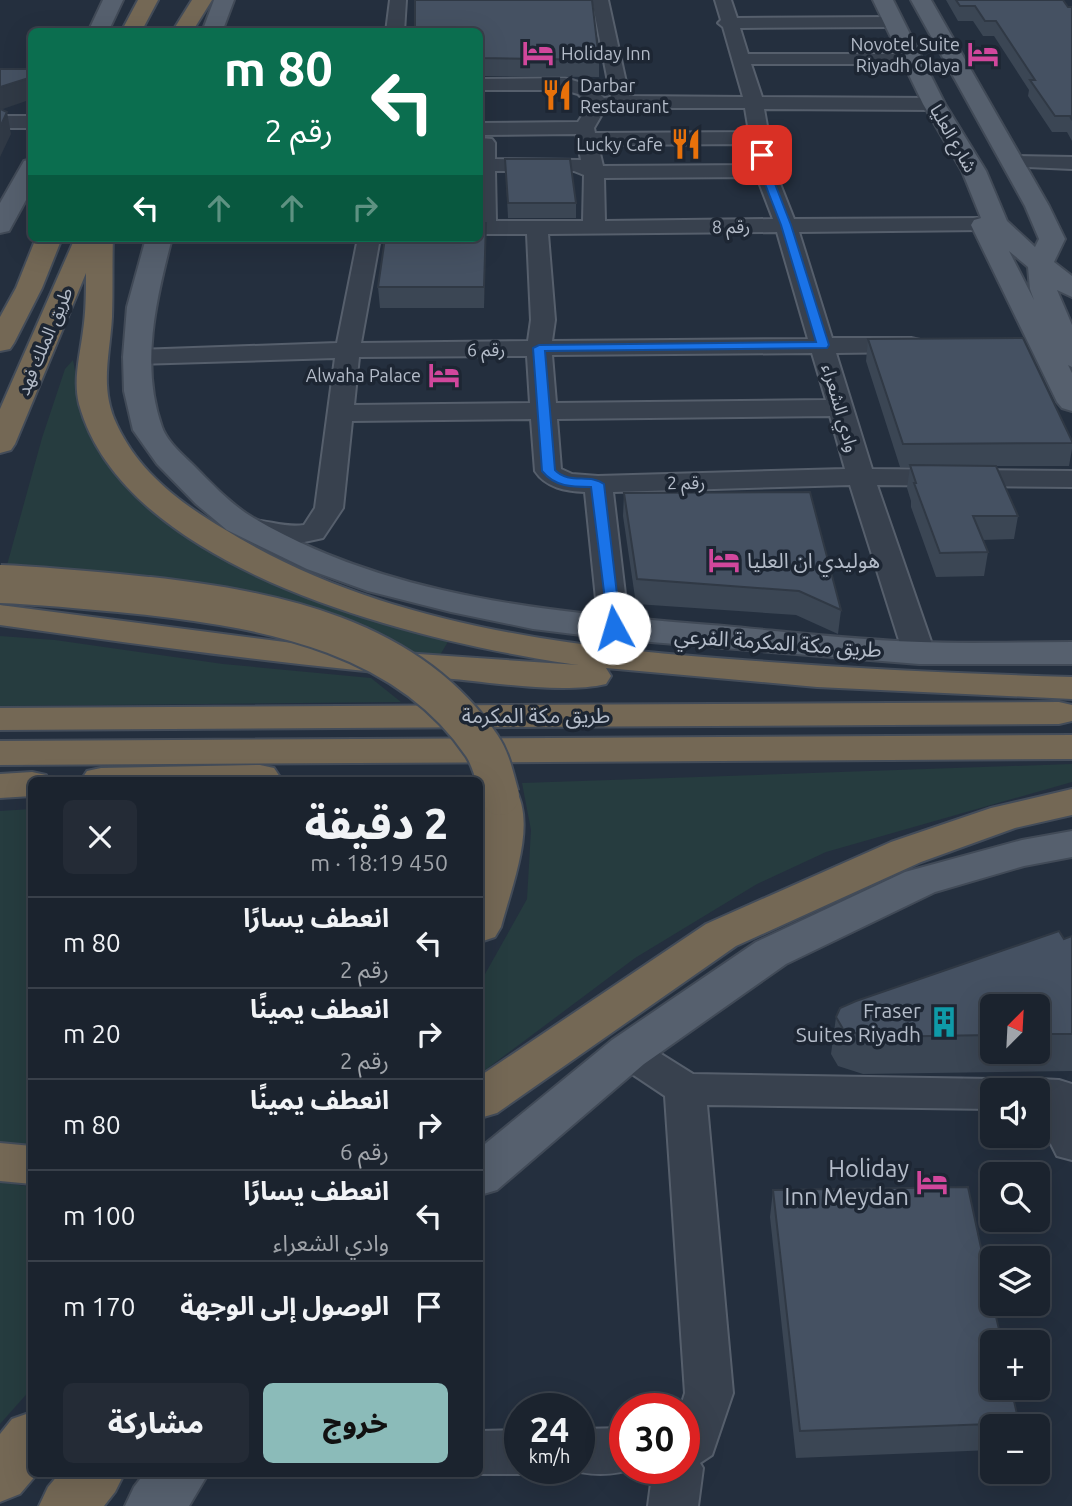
<!DOCTYPE html>
<html lang="ar">
<meta charset="utf-8">
<style>
body{margin:0;font-family:Ubuntu,"Noto Sans Arabic",sans-serif;background:#242b36;color:#f1f3f6;direction:rtl;height:100vh;display:flex;flex-direction:column;font-size:26px;white-space:nowrap}
*{box-sizing:border-box;margin:0}
p{font-size:23px;color:#a0a4aa}
.icon{flex:none;width:38px;height:38px;fill:none;stroke:currentColor;stroke-width:2;stroke-linecap:round;stroke-linejoin:round}
.map{position:relative;flex:1;overflow:hidden;direction:ltr}
.drawer{position:absolute;left:28px;top:777px;width:455px;height:700px;display:flex;flex-direction:column;background:#1b232e;border-radius:10px;box-shadow:0 7px 28px #0002,0 0 0 2px #39404a;direction:rtl}
.drawer>*{flex:none}
.banner{position:absolute;left:28px;top:28px;width:455px;height:214px;border-radius:10px;box-shadow:0 7px 28px #0002,0 0 0 2px #39404a;direction:rtl;background:#0b6e4f;color:#fff;overflow:hidden}
.needle{width:46px;rotate:24deg}
.controls{position:absolute;left:980px;top:994px;display:grid;gap:14px}
.controls a{display:grid;place-items:center;width:70px;height:70px;border-radius:10px;background:#1b232e;box-shadow:0 7px 28px #0002,0 0 0 2px #39404a;font-size:35px}
.speed{position:absolute;left:504px;top:1393px;display:flex;gap:14px;font-size:35px;font-weight:700;text-align:center}
.speed>*{display:grid;place-content:center;width:91px;height:91px;border-radius:50%;background:#1b232e;box-shadow:0 7px 28px #0002,0 0 0 2px #39404a;line-height:1}
.speed small{font-size:18px;font-weight:400}
.speed .limit{border:10px solid #d22;background:#fff;color:#111}
.pin{position:absolute;display:grid;place-items:center;width:60px;height:60px;color:#fff;margin:-30px;border-radius:14px;box-shadow:0 4px 10px #0006}
.me{position:absolute;width:77px;margin:-38px;rotate:354deg;stroke-linejoin:round;filter:drop-shadow(0 0 5px #0008)}
.turn{display:flex;align-items:center;gap:24px;height:147px;padding:0 35px;font-size:32px}
.turn .icon{width:91px;height:91px;stroke-width:2.5}
.turn b{display:block;font-size:49px;line-height:60px}
.lanes{display:flex;align-items:center;height:66px;padding:0 35px;background:#0003;justify-content:center;gap:35px;direction:ltr}
.lanes .off{opacity:.35}
.round{display:grid;place-items:center;flex:none;width:74px;height:74px;border-radius:10px;background:#242b36}
.headline{display:flex;align-items:center;justify-content:space-between;height:119px;padding:0 35px}
h1{font-size:42px;font-weight:800;line-height:52px}
.button{display:flex;gap:14px;margin-top:auto;padding:14px 35px}
.button a{flex:1;height:80px;border-radius:10px;background:#8bbbb9;color:#111;font-size:28px;font-weight:800;line-height:80px;text-align:center}
.button a+a{background:#242b36;color:#f1f3f6}
ul{padding:0;list-style:none}
li{display:flex;align-items:center;gap:21px;height:91px;padding:0 35px;border-top:2px solid #39404a}
li div{flex:1}
li b{display:block;font-size:26px}
li em{font-style:normal}
.map>svg:first-child{display:block}
</style>
<div class="map">
<svg width="1072" height="1506" viewBox="0 0 1072 1506">
<rect width="100%" height="100%" fill="#242f3e"/>
<g fill="#263c3f">
<path d="M73 360 86 429 136 494 173 524 216 554 289 592 399 628 449 640 440 655 395 652 4 576 42 438 65 369Z"/>
<path d="M0 636 55 640 223 664 371 678 401 702 0 706Z"/>
<path d="M1072 764V782L826 852 757 884 635 958 480 1074V983L527 899 531 830 522 783Z"/>
<path d="M31 809V1149L0 1145V811Z"/>
<path d="M0 1182 31 1187 32 1388 0 1424Z"/>
</g>
<g fill="none" stroke-linecap="round" stroke-linejoin="round">
<defs>
<g id="minor">
<path d="M390 0H406L404 32H386Z"/>
<path d="M592 0H608L629 96 743 97 723 27 718 23 721 20 715 0H731L737 18 894 17 903 22 894 27 740 28 748 54H913L922 59 913 64H751L762 97 934 98 943 104 934 110 764 109 775 171 794 219 983 218 991 219 994 224 991 229 983 230 799 232 832 338H911L920 340 923 345 920 350 911 352 836 353 872 469 1072 471V487L877 485 935 653 930 660 919 662 908 660 903 653 850 485 613 492 629 628 625 634 614 637 603 634 599 628 585 492C566 491 546 488 535 471L531 419 352 421 343 508 323 538 295 544 238 533 234 527 238 521C260 516 282 529 304 525L315 508 335 358 137 364 128 362 125 357 128 352 137 350 337 343 358 238H380L361 343 528 341 531 320 527 234H480V138L492 139 495 143V159L581 160 576 134 480 135V123L578 122 589 105 578 94 564 90H480V79L565 78 592 86 604 98 611 97ZM621 108H745L749 132 595 133 594 128 605 109ZM751 144 754 165 603 166 598 145ZM495 171H574L584 175 583 221H496ZM757 177 773 219 605 221 604 178ZM777 232 808 339 552 341 555 320 548 234ZM812 353 826 400 556 403 552 355ZM527 356 530 403 354 405 359 357ZM830 416 845 469 598 476 572 474 561 469 557 419Z"/>
<rect x="0" y="116" width="32" height="12"/>
<path d="M1012 156 1072 157V169L1005 166 1002 162 1005 158Z"/>
<path d="M628 1037 642 1042 693 1074 992 1079 1006 1083 1010 1090H992V1109L707 1105 733 1393 712 1455 700 1463 703 1468 698 1506H648L653 1468H684V1409H680L685 1393 665 1096 614 1062 608 1052 614 1042Z"/>
<path d="M1038 1079 1059 1080 1072 1084V1160L1057 1156 1051 1144 1042 1110 1038 1109V1090H1020L1024 1083Z"/>
<path d="M625 1428V1468H635C615 1476 586 1476 566 1468H579V1429Z"/>
<path d="M520 1430V1468H535L520 1474H476H480V1431Z"/>
</g>
<g id="major">
<path d="M103 0H123L108 32H88Z"/>
<path d="M214 0H234L222 32H202Z"/>
<path d="M873 0H893L945 104 986 171 1007 221 1035 247 1039 239 1025 206 911 0H931L1049 206 1065 239 1054 262 1072 276V297L1057 290 1072 325V367L1068 365 1072 373V411L1062 408 1057 402 971 225 974 220 981 218 962 171 923 104ZM1009 251 1028 267 1030 289 1034 300Z"/>
<path d="M32 159V189L9 231 0 233V203L24 161Z"/>
<path d="M146 238H172C156 299 140 365 162 427 168 444 187 458 199 471 215 487 232 505 252 517 393 601 564 613 724 626 789 632 855 640 921 642 971 644 1022 642 1072 642V664H919L614 639 533 629 451 612 368 591 307 569 227 530 196 504 157 464 133 430 124 391 123 357 127 307Z"/>
<path d="M1072 831V857L1024 866 935 892 786 964 644 1064 497 1190 480 1195V1148L612 1040 756 942 905 872 1022 840Z"/>
<path d="M144 1474H208L189 1506H125L134 1487Z"/>
</g>
<g id="highway">
<path d="M138 0H158L141 32H121Z"/>
<path d="M192 0H212L192 32H172Z"/>
<path d="M36 238H62L42 288 14 343 10 349 0 351V317L16 288Z"/>
<path d="M75 238H113C112 264 113 291 112 317 110 355 99 388 117 425 139 472 180 503 224 529 382 627 574 648 756 661 861 669 966 674 1072 677V699L817 687 606 668 611 676 606 684C564 694 497 683 453 679 301 667 151 646 0 625V605L331 648 579 665C429 644 125 574 79 404 73 380 80 355 83 331 86 312 86 292 86 273L15 444 11 450 0 453V409Z"/>
<path d="M1059 702 1072 705V721L1059 724 0 730V708Z"/>
<path d="M1072 735V759L0 765V741Z"/>
<path d="M260 765 274 768 280 777 277 780H81L87 771 101 768Z"/>
<path d="M32 772 46 775 49 780H32V796L0 798V774Z"/>
<path d="M500 783 514 787C538 823 511 888 501 927L495 937 480 942V852L484 837 480 796 486 787Z"/>
<path d="M1072 789V815L1015 828 921 862 736 946 497 1113 480 1118V1076L706 924 891 842 991 808Z"/>
<path d="M0 1143 32 1146V1184L0 1181Z"/>
<path d="M32 1412V1474H37L20 1494 0 1502V1434L12 1419Z"/>
<path d="M59 1474H124L115 1492 104 1506H39L48 1487Z"/>
</g>
</defs>
<use href="#minor" stroke="#565f6c" stroke-width="4"/>
<use href="#major" stroke="#414a57" stroke-width="4"/>
<use href="#highway" stroke="#434c59" stroke-width="4"/>
<use href="#minor" fill="#38414e" fill-rule="evenodd"/>
<use href="#major" fill="#56606e" fill-rule="evenodd"/>
<use href="#highway" fill="#746855" fill-rule="evenodd"/>
<defs>
<path id="highway-bridge" d="M0 584C50 586 99 591 149 596 272 610 408 636 482 746 492 761 495 779 500 796"/>
</defs>
<use href="#highway-bridge" stroke="#434c59" stroke-width="42" stroke-linecap="butt"/>
<use href="#highway-bridge" stroke="#746855" stroke-width="38"/>
</g>
<g fill="#3b4654" fill-rule="evenodd">
<path d="M946 0H1063L1068 7H1072V141L1067 132H1052L1028 96 1029 90 994 36H983L973 21H958Z"/>
<path d="M480 32 599 60V77L480 76Z"/>
<path d="M505 159 576 203V218H508Z"/>
<path d="M486 223 484 308H380L378 287Z"/>
<path d="M868 339 1072 441V449L1069 466H996L1018 516 1014 539 982 540 988 552 984 576 936 577 911 507V501L907 488 910 467H900L866 361Z"/>
<path d="M624 493 841 610 838 634 796 615 636 604 623 516Z"/>
<path d="M1072 936V1071L863 1074 838 1066 831 1054 836 1017ZM992 1006H1038V1052H992Z"/>
<path d="M773 1190 1019 1423 1018 1426H992V1450L796 1458 770 1217Z"/>
</g>
<g fill="#303945">
<path d="M32 77V99L0 110V87Z"/>
<path d="M7 112 11 134 0 157V127Z"/>
<path d="M486 223V243L484 308V287Z"/>
</g>
<g fill="#455162" stroke="#303945" stroke-width="2">
<path d="M415 0H592L599 60 480 58V32H415Z"/>
<path d="M956 0H1063L1068 7H1072V120L1070 116H1055L1030 80H1035L996 21H985L975 6H960Z"/>
<path d="M0 69H32V77L0 87Z"/>
<path d="M0 109 7 112 0 127Z"/>
<path d="M505 159H570L576 203H508Z"/>
<path d="M480 223H486L484 287H378L385 238H480Z"/>
<path d="M1023 338 1072 441V443L903 444 868 339Z"/>
<path d="M910 465 996 466 1018 516H973L988 552 940 553 914 483H916Z"/>
<path d="M810 492 841 610 799 591 637 579 624 493Z"/>
<path d="M1059 931 1064 939 1072 936V1034H1038V1006H992V1035L868 1037 843 1029 836 1017 840 1008 856 1001Z"/>
<path d="M968 1187 992 1299V1304H993L1002 1342H992V1388H1011L1019 1423 800 1431 773 1190Z"/>
</g>
<path fill="#1a73e8" stroke="#114b97" stroke-width="2" d="M762 152 767 155 770 171 791 225 829 345 827 348 545 351 555 470C569 485 590 473 604 484L621 628 619 632H609L591 487C572 487 555 487 542 471L533 348 539 345 816 342 781 225 760 171 758 155Z"/>
<defs>
<symbol id="hotel-bare" viewBox="-9 -9 18 18"><path d="M-6-4.5h1.5V1H6V5H4.5V3h-9V5H-6ZM-4 0a1.8 1.8 0 1 1 3.6 0ZM.5 0V-2.5h3Q6-2.5 6 0Z" fill="#d1479c" stroke="#1d2633" stroke-width="2.5" paint-order="stroke"/></symbol>
<symbol id="restaurant-bare" viewBox="-9 -9 18 18"><path d="M-5-6h1v4h1v-4h1v4h1v-4h1v5L-1.5 .5V6h-2V.5L-5-1ZM5-6V6H3V1.5H1.5Q1.5-4 5-6Z" fill="#e8710a" stroke="#1d2633" stroke-width="2.5" paint-order="stroke"/></symbol>
<symbol id="building-bare" viewBox="-9 -9 18 18"><path d="M-4-6H4V6H1V3H-1V6H-4ZM-2.5-4.3h1.7v1.8h-1.7ZM.8-4.3h1.7v1.8H.8ZM-2.5-1h1.7V.8h-1.7ZM.8-1h1.7V.8H.8Z" fill="#0f9aa8" stroke="#1d2633" stroke-width="2.5" paint-order="stroke"/></symbol>
</defs>
<g fill-rule="evenodd">
<use href="#hotel-bare" x="516" y="31" width="44" height="44"/>
<use href="#hotel-bare" x="961" y="32" width="44" height="44"/>
<use href="#restaurant-bare" x="535" y="73" width="44" height="44"/>
<use href="#restaurant-bare" x="664" y="122" width="44" height="44"/>
<use href="#hotel-bare" x="422" y="353" width="44" height="44"/>
<use href="#hotel-bare" x="702" y="538" width="44" height="44"/>
<use href="#building-bare" x="922" y="1000" width="44" height="44"/>
<use href="#hotel-bare" x="910" y="1160" width="44" height="44"/>
</g>
<g text-anchor="middle" dominant-baseline="central" stroke-width="7" stroke-linejoin="round" paint-order="stroke">
<g font-size="18" fill="#b4bcc9" stroke="#1d2633" text-anchor="end">
<text x="960" y="44">Novotel Suite<tspan x="960" dy="21">Riyadh Olaya</tspan></text>
<text x="561" y="53" text-anchor="start">Holiday Inn</text>
<text x="580" y="85" text-anchor="start">Darbar<tspan x="580" dy="21">Restaurant</tspan></text>
<text x="663" y="144">Lucky Cafe</text>
<text x="421" y="375">Alwaha Palace</text>
</g>
<g font-size="18" fill="#b4bcc9" stroke="#1d2633">
<text transform="translate(954 138) rotate(60)">شارع العليا</text>
<text transform="translate(731 226) rotate(-1)">رقم 8</text>
<text transform="translate(44 341) rotate(-67)">طريق الملك فهد</text>
<text transform="translate(486 349) rotate(-1)">رقم 6</text>
<text transform="translate(841 408) rotate(74)">وادي الشعراء</text>
<text transform="translate(686 482) rotate(-1)">رقم 2</text>
</g>
<g font-size="21" fill="#b4bcc9" stroke="#1d2633" text-anchor="start">
<text x="747" y="560">هوليدي ان العليا</text>
<text x="921" y="1010" text-anchor="end">Fraser<tspan x="921" dy="24">Suites Riyadh</tspan></text>
</g>
<g font-size="21" fill="#b4bcc9" stroke="#1d2633">
<text transform="translate(778 642) rotate(4)">طريق مكة المكرمة الفرعي</text>
<text x="536" y="715">طريق مكة المكرمة</text>
</g>
<g font-size="24" fill="#b4bcc9" stroke="#1d2633" text-anchor="end">
<text x="909" y="1168">Holiday<tspan x="909" dy="28">Inn Meydan</tspan></text>
</g>
</g>
</svg>
<div class="controls">
<a><svg class="needle" viewBox="-14 -14 28 28"><path d="M0-13l5 13h-10z" fill="#e53935"/><path d="M0 13l5-13h-10z" fill="#a0a4aa"/></svg></a>
<a><svg class="icon" aria-label="sound" viewBox="0 0 24 24"><path d="M4 9h4l5-4v14l-5-4H4zM17 9q2 3 0 6"/></svg></a>
<a><svg class="icon" aria-label="search" viewBox="0 0 24 24"><circle cx="10" cy="10" r="6"/><path d="M15 15l6 6"/></svg></a>
<a><svg class="icon" aria-label="layers" viewBox="0 0 24 24"><path d="M12 4l9 5-9 5-9-5zM3 14l9 5 9-5"/></svg></a>
<a>+</a>
<a>−</a>
</div>
<div class="speed"><div>24<small>km/h</small></div><div class="limit">30</div></div>
<div class="pin" style="left:762px;top:155px;background:#d93025"><svg class="icon" aria-label="arrive" viewBox="0 0 24 24"><path d="M6 21V4h12l-3 4 3 4H6"/></svg></div>
<svg class="me" style="left:614px;top:628px" viewBox="-20 -20 40 40"><circle r="19" fill="#fff"/><path d="M0-13L10 11 0 6-10 11z" fill="#1a73e8"/></svg>
<div class="banner">
<div class="turn"><svg class="icon" aria-label="left" viewBox="0 0 24 24"><path d="M17 20v-9H6M10 6l-5 5 5 5"/></svg><div><b>80 m</b>رقم 2</div></div>
<div class="lanes"><svg class="icon" aria-label="left" viewBox="0 0 24 24"><path d="M17 20v-9H6M10 6l-5 5 5 5"/></svg><svg class="icon off" aria-label="ahead" viewBox="0 0 24 24"><path d="M12 20V5M6 11l6-6 6 6"/></svg><svg class="icon off" aria-label="ahead" viewBox="0 0 24 24"><path d="M12 20V5M6 11l6-6 6 6"/></svg><svg class="icon off" aria-label="right" viewBox="0 0 24 24"><path d="M7 20v-9h11M14 6l5 5-5 5"/></svg></div>
</div>
<section class="drawer">
<div class="headline"><div><h1>2 دقيقة</h1><p>450 m · 18:19</p></div><a class="round"><svg class="icon" aria-label="close" viewBox="0 0 24 24"><path d="M6 6l12 12M18 6L6 18"/></svg></a></div>
<ul>
<li><svg class="icon" aria-label="left" viewBox="0 0 24 24"><path d="M17 20v-9H6M10 6l-5 5 5 5"/></svg><div><b>انعطف يسارًا</b><p>رقم 2</p></div><em>80 m</em></li>
<li><svg class="icon" aria-label="right" viewBox="0 0 24 24"><path d="M7 20v-9h11M14 6l5 5-5 5"/></svg><div><b>انعطف يمينًا</b><p>رقم 2</p></div><em>20 m</em></li>
<li><svg class="icon" aria-label="right" viewBox="0 0 24 24"><path d="M7 20v-9h11M14 6l5 5-5 5"/></svg><div><b>انعطف يمينًا</b><p>رقم 6</p></div><em>80 m</em></li>
<li><svg class="icon" aria-label="left" viewBox="0 0 24 24"><path d="M17 20v-9H6M10 6l-5 5 5 5"/></svg><div><b>انعطف يسارًا</b><p>وادي الشعراء</p></div><em>100 m</em></li>
<li><svg class="icon" aria-label="arrive" viewBox="0 0 24 24"><path d="M6 21V4h12l-3 4 3 4H6"/></svg><div><b>الوصول إلى الوجهة</b></div><em>170 m</em></li>
</ul>
<div class="button"><a>خروج</a><a>مشاركة</a></div>
</section>
</div>
